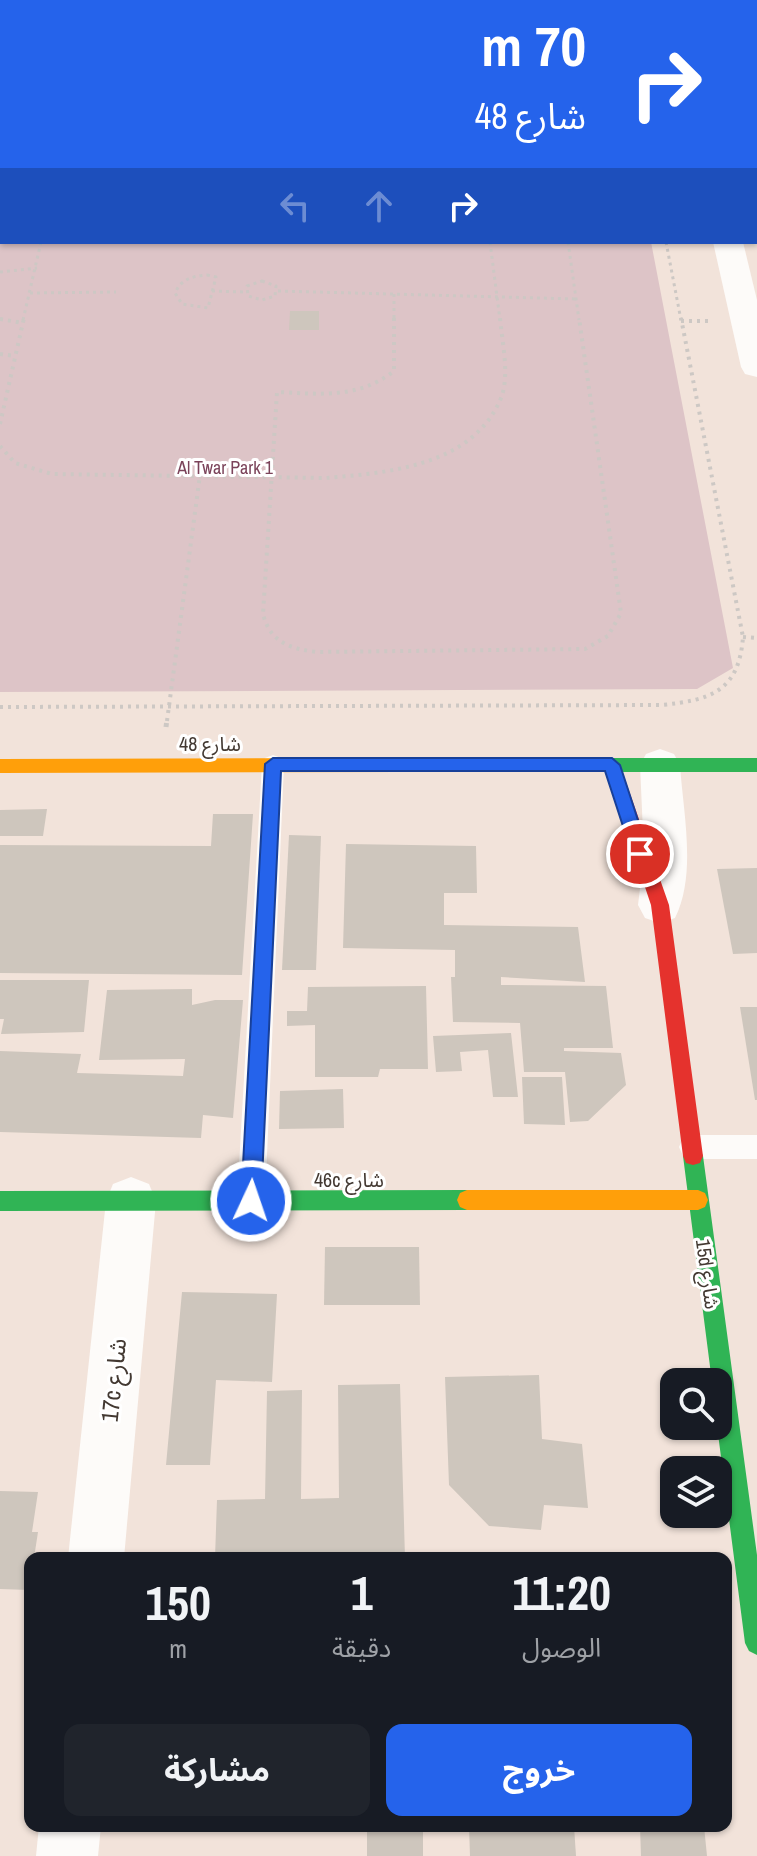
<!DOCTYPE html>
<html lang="ar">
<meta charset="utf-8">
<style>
body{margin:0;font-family:"Archivo Narrow","Noto Sans Arabic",sans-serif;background:#20242c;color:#f1f3f6;direction:rtl;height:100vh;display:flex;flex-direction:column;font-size:30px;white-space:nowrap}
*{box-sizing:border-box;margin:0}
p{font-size:26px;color:#9ea1a6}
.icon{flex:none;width:44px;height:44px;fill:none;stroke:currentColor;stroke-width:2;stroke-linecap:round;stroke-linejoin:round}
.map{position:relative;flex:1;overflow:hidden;direction:ltr}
.drawer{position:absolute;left:24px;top:1552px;width:708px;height:280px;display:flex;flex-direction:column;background:#171b24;border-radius:16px;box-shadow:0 2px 6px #0004;direction:rtl}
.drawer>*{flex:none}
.guide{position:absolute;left:0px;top:0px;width:758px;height:244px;box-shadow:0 2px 6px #0004;direction:rtl;background:#2563eb;color:#fff;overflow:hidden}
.fabs{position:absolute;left:660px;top:1368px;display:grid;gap:16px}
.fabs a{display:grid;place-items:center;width:72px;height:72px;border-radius:16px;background:#171b24;box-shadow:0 2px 6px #0004;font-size:40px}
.pin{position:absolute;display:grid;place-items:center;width:68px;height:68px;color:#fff;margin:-34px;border:4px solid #fff;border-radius:50%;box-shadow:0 2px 8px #0007}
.me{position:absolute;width:88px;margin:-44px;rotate:3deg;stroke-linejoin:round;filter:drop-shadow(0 0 6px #0008)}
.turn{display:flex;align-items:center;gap:28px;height:168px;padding:0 40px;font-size:36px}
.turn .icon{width:104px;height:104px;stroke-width:2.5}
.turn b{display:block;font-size:56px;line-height:68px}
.lanes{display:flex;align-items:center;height:76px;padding:0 40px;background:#0003;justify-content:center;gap:40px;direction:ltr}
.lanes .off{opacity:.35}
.eta{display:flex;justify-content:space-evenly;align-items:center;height:136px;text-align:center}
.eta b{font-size:48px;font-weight:700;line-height:56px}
.action{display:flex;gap:16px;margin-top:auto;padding:16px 40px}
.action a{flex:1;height:92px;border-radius:16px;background:#2563eb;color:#fff;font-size:32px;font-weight:700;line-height:92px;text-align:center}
.action a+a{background:#20242c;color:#f1f3f6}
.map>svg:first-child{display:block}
</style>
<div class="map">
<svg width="757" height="1856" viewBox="0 0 757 1856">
<rect width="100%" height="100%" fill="#f2e3da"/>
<path fill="#ddc4c7" d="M0 31 2 242H651L733 668 697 689 0 692Z"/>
<g fill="#cec6bd">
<path d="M290 311H319V330H289Z"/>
<path d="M47 809 43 836H0V810Z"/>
<path d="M213 814H253L242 975 0 973V845L211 846Z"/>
<path d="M289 835 321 836 316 970H282Z"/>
<path d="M346 844 476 846 477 893H444V925L578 927 585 982 501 977V985L606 986 613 1048H564V1051L621 1053 626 1085 588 1121 570 1122 565 1072H524L520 1023 453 1022 451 977H455V950L343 948Z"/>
<path d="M757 868V953L733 954 717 869Z"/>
<path d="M0 980H89L84 1032 1 1034 4 1019H0Z"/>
<path d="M426 986 428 1069H380L378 1077H315V1025L287 1026V1011H307L308 987Z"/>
<path d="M192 989V1005L215 1000H243L233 1118 203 1115 201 1138 0 1132V1051L81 1054 77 1073 183 1076 185 1059 99 1060 107 990Z"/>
<path d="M740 1007H757V1100H755Z"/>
<path d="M511 1033 518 1097H493L488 1050 460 1052 462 1071 436 1072 433 1036Z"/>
<path d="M522 1077H562L565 1125 524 1124Z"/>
<path d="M343 1089 344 1128 279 1129 280 1091Z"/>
<path d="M325 1247H419L420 1305H324Z"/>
<path d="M182 1292 277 1294 272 1382 216 1380 210 1465H166Z"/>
<path d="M539 1375 542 1439 582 1444 588 1508 544 1505 541 1530 489 1526 449 1485 445 1377Z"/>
<path d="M400 1384 405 1558H215L217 1500 265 1499 267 1391 302 1390 301 1499 339 1498 338 1385Z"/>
<path d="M0 1491 38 1492 32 1532H38L34 1558H30L29 1590 0 1589Z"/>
<rect x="367" y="1826" width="56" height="30"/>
<path d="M469 1826H574L576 1856H470Z"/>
<path d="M640 1826H704L707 1856H641Z"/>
</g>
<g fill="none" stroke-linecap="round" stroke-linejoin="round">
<g stroke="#cdc8c4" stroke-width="3" stroke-dasharray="3 4" stroke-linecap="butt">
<path d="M490 242 500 320"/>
<path d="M568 242 579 320"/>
<path d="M666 242 681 320"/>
<path d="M0 272 37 268"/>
<path d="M207 275 216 277 208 308 182 304 175 293C181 279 193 276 207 275Z"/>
<path d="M262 281 276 286 275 296 262 300 248 296 247 286Z"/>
<path d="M212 291 245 292"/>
<path d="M278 291 577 299"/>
<path d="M30 293 116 292"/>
<path d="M394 294V320"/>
<path d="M0 319 6 320"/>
<path d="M23 320 41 242"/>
</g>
<g stroke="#cdc8c4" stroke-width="4" stroke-dasharray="3 5" stroke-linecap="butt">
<path d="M394 318V371C358 399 320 394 277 392L263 614C270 642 290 649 317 652L585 649 608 636 621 613 579 318"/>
<path d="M0 319 23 323"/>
<path d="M681 321H708"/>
<path d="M0 354 15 356"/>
<path d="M0 424 24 318"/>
<path d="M0 446 15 463 52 474 325 478C388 473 473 466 501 398 510 376 502 341 500 318"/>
<path d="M743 637 757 638"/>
<path d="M0 707 662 705C711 700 739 691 743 637L681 318"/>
<path d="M167 721 200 475"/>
</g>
<path stroke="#cdc8c4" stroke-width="5" stroke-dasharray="4 6" stroke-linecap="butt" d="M166 727 167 719"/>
<g fill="#fdfbf9" fill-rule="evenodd">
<path d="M59 0H75L58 2Z"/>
<path d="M518 0H534L535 2H520Z"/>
<path d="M273 755 281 758 284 764 265 1201 261 1210 251 1214 241 1210 237 1201 262 764 265 758Z"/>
<path d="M692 1135H757V1159H692L683 1156 679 1147 683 1138Z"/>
</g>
<g fill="#fdfbf9" fill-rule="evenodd">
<path d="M640 0H680L681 1 638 2Z"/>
<rect x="0" y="7" width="2" height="16"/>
<rect x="756" y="157" width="1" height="18"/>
<path d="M713 242H743L757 300V377L745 374 741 367Z"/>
<path d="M660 749 674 754 680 765C683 812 697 874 675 918L660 923 645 918 638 905 644 855 640 765 646 754Z"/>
<path d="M131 1177 149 1184 156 1201 124 1558H68L106 1201 113 1184Z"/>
<path d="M39 1826H101L98 1856H36Z"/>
</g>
<g fill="#30b455" fill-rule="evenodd">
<path d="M403 758H757V772H403L395 765Z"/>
<path d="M693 1147 700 1149 703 1156 757 1555V1655L749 1651 745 1643 717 1426 718 1382H712L683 1156 686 1149Z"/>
<path d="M467 1190 474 1193 477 1200 474 1207 467 1210 0 1211V1191Z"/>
</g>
<g fill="#ff9f0a" fill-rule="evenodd">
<path d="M403 758 411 765 403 772 0 773V759Z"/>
<path d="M467 1190H698L705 1193 708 1200 705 1207 698 1210H467L460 1207 457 1200 460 1193Z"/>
</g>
<path fill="#e5322d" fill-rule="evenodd" d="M612 758 620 765 669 905 703 1156 700 1163 693 1165 686 1163 683 1156 651 905 604 765Z"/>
</g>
<path fill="#2563eb" stroke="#184099" stroke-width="2" d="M273 758H612L620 765 649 854 640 862 634 860 605 771H281L261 1201 258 1208 251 1211 244 1208 241 1201 265 764Z"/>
<g text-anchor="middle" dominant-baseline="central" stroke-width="6" stroke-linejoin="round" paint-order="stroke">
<g font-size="18" fill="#7b435a" stroke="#fff">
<text x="225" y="467">Al Twar Park 1</text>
</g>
<g font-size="20" fill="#433932" stroke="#fff">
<text x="210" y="743">شارع 48</text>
<text x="349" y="1179">46c شارع</text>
<text transform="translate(708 1274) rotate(82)">15d شارع</text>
</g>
<g font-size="24" fill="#433932" stroke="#fff">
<text transform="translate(113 1380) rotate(-84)">17c شارع</text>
</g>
</g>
</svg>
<div class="fabs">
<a><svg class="icon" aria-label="search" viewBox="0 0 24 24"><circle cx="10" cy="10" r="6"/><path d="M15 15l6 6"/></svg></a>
<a><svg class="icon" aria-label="layers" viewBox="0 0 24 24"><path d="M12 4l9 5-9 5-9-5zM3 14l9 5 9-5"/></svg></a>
</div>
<div class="pin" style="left:640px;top:854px;background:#d93025"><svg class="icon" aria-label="arrive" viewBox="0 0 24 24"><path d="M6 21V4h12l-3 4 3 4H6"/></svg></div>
<svg class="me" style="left:251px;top:1201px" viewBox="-20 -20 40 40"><circle r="17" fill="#2563eb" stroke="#fff" stroke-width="3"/><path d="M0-11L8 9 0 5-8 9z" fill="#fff"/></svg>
<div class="guide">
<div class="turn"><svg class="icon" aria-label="right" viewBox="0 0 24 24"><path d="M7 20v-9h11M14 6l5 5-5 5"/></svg><div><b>70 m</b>شارع 48</div></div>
<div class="lanes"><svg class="icon off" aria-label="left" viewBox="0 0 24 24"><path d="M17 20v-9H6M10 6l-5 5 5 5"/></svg><svg class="icon off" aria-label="ahead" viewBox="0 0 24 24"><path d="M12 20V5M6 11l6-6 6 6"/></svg><svg class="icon" aria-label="right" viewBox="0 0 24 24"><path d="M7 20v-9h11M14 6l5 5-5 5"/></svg></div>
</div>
<section class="drawer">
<div class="eta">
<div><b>11:20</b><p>الوصول</p></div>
<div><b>1</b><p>دقيقة</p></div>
<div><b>150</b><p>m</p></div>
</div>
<div class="action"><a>خروج</a><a>مشاركة</a></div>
</section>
</div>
